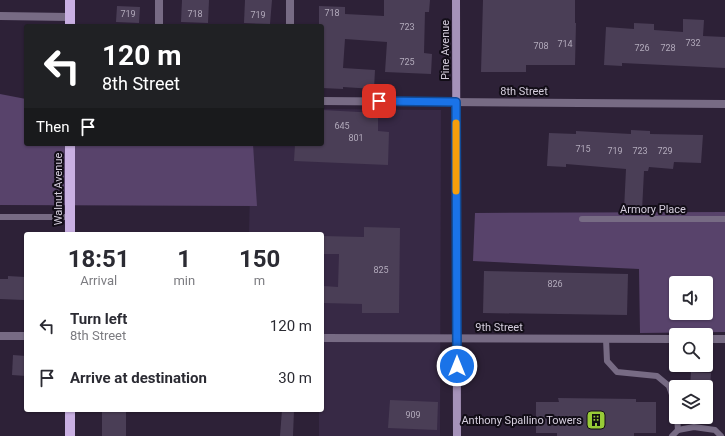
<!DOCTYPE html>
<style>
body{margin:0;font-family:Roboto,sans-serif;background:#f2f2f3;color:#2b2b33;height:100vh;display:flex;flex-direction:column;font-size:15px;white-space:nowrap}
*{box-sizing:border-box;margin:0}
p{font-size:13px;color:#7c7c81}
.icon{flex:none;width:22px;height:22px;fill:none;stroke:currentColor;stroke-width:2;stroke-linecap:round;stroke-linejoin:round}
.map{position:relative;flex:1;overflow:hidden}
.panel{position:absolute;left:24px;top:232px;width:300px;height:180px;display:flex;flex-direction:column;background:#fff;border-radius:4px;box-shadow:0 1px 3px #0004}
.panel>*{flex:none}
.banner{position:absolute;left:24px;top:24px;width:300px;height:122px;border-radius:4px;box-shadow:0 1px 3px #0004;background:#202124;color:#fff;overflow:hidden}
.controls{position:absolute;left:669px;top:276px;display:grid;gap:8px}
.controls a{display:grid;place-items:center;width:44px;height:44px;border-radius:4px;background:#fff;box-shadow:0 1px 3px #0004;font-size:20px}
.pin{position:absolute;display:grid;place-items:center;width:34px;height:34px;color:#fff;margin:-17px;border-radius:8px;box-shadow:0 2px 6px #0006}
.me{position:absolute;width:44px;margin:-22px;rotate:0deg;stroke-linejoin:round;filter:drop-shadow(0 0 3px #0008)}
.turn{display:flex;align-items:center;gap:14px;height:84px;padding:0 12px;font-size:18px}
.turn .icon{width:52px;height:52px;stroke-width:2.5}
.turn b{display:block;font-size:28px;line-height:34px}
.then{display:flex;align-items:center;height:38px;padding:0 12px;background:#0003;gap:8px;font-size:15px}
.eta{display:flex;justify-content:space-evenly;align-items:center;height:68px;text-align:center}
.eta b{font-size:24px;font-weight:700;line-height:28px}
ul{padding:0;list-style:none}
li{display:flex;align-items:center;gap:12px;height:52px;padding:0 12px}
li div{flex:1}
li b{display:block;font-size:15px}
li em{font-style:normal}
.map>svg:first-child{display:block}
</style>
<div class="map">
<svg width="725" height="436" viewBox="0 0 725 436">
<rect width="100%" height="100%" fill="#2d2137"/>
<path fill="#372945" d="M322 109 441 110 440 436H319V410H322V234H249L251 144H322Z"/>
<g fill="#58436b" fill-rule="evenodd">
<path d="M0 94 26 99V144H253L257 206 0 205Z"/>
<path d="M725 212V332L640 333 639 269 473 261 475 213ZM676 283H706V313H676Z"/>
</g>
<g fill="#4a3e56">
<path d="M182 0H209L208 23 181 22Z"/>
<path d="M245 0H272L270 24 244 23Z"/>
<path d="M384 0H430L429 12H425L424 53 432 54 431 74 385 72 387 42 345 39 343 68 375 70 374 89 343 87V89L322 88V26L319 25V6L345 7V14L384 16Z"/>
<path d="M483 0H575V23H576L575 65H526V72H481Z"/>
<path d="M117 6 140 7 139 23 116 22Z"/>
<path d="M683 19 704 20 703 36 725 37V68L622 63V66L604 65 606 27 634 29V23L654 24V30L683 32Z"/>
<path d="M322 110 378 113V131L389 132 388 165 294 161 295 144H322Z"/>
<path d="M631 130 650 131V134L703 135 701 163 674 162 673 169 649 167 648 171H644L642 211 624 210 626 169 566 164V167L547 166 549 133 576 134V131L631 134Z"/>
<path d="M364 227 400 228 399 313H362V304L323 303V286L338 287 339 254H322V236L364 237Z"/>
<path d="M484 271 628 274 627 315 483 313Z"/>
<path d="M8 276 25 277 24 300 0 299V279H8Z"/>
<path d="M13 355 26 356V376L12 375Z"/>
<path d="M691 372 711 373 710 387H690Z"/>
<path d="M558 398 636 399V402H656V433H634V436H557V433H536V402H559Z"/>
<path d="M390 400 438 402 437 430 388 428Z"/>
<rect x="102" y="410" width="24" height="26"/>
<path d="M282 410H294L293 436H280Z"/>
</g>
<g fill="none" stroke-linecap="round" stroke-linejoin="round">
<g stroke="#776b84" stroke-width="6">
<path d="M0 217H69"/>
<path d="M582 219H725"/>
<path d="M606 339 607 361 617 372 657 376 669 386 676 406"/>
<path d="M677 417 678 430"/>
<path d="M672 436 678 430 694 427 715 430 721 436"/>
</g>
<g stroke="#776b84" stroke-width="8">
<path d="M159 0V26"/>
<path d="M290 0V26"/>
<path d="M0 16 70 17"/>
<path d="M322 101 725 104"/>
<path d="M0 336H26"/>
<path d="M322 338 676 339"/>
<path d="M706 339H725"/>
</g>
<path stroke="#a592b9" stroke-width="8" d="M456 0 457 436"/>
<g stroke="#c9b0e2" stroke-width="10">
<path d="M70 26V0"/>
<path d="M70 234V144"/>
<path d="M70 436V410"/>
</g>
</g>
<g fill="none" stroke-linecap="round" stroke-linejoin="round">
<defs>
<path id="route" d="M379 101 456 102 457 366"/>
</defs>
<use href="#route" stroke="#114b97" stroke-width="10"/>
<use href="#route" stroke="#1a73e8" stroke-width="7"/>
<path stroke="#f59e0b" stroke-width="7" d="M456 123V191"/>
</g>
<defs>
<symbol id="building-square" viewBox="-11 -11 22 22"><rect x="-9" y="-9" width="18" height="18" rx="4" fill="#98cb37" stroke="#120d17"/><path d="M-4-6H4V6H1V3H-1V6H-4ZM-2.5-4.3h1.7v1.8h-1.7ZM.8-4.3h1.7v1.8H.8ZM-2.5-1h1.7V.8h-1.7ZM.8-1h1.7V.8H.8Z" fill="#111"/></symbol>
</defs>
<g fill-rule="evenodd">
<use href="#building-square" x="585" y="409" width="22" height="22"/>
</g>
<g text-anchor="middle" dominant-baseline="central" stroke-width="4" stroke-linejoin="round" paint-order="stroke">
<g font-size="9" fill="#b2aabb">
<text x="332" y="13">718</text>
<text x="128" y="14">719</text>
<text x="195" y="14">718</text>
<text x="258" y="15">719</text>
<text x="407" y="27">723</text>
<text x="693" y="43">732</text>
<text x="565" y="44">714</text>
<text x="541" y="46">708</text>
<text x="642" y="48">726</text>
<text x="668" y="48">728</text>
<text x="407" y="62">725</text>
<text x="342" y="126">645</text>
<text x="356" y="138">801</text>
<text x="583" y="149">715</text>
<text x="615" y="151">719</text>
<text x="640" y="151">723</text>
<text x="665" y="151">729</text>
<text x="381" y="270">825</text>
<text x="555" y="284">826</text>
<text x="413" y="415">909</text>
</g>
<g font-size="11" fill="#d5cedd" stroke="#120d17">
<text transform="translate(445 50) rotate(-90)">Pine Avenue</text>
<text x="524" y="91">8th Street</text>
<text transform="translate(58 189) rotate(-90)">Walnut Avenue</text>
<text x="653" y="209">Armory Place</text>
<text x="499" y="327">9th Street</text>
</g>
<g font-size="11" fill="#d5cedd" stroke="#120d17" text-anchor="end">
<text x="582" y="420">Anthony Spallino Towers</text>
</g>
</g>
</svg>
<div class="controls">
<a><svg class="icon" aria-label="sound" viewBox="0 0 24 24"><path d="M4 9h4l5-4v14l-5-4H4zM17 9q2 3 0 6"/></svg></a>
<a><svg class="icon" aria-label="search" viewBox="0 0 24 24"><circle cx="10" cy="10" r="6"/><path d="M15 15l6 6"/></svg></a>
<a><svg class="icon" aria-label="layers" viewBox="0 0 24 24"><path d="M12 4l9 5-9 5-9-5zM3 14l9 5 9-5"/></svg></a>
</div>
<div class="pin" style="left:379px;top:101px;background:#d93025"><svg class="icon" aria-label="arrive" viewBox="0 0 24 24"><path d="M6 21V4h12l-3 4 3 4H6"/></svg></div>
<svg class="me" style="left:457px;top:366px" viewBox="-20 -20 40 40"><circle r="17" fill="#1a73e8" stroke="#fff" stroke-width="3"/><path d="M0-11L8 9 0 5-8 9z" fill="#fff"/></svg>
<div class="banner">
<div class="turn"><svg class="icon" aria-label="left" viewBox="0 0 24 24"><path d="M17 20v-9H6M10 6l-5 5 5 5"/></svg><div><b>120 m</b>8th Street</div></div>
<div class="then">Then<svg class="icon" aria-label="arrive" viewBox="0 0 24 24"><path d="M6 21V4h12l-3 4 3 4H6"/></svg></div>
</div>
<section class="panel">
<div class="eta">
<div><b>18:51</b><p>Arrival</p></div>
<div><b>1</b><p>min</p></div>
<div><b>150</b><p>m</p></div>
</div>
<ul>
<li><svg class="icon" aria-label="left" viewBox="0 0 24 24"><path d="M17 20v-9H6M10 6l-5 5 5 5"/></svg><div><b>Turn left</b><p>8th Street</p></div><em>120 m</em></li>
<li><svg class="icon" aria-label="arrive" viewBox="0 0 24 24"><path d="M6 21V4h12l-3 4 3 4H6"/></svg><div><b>Arrive at destination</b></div><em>30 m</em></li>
</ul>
</section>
</div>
